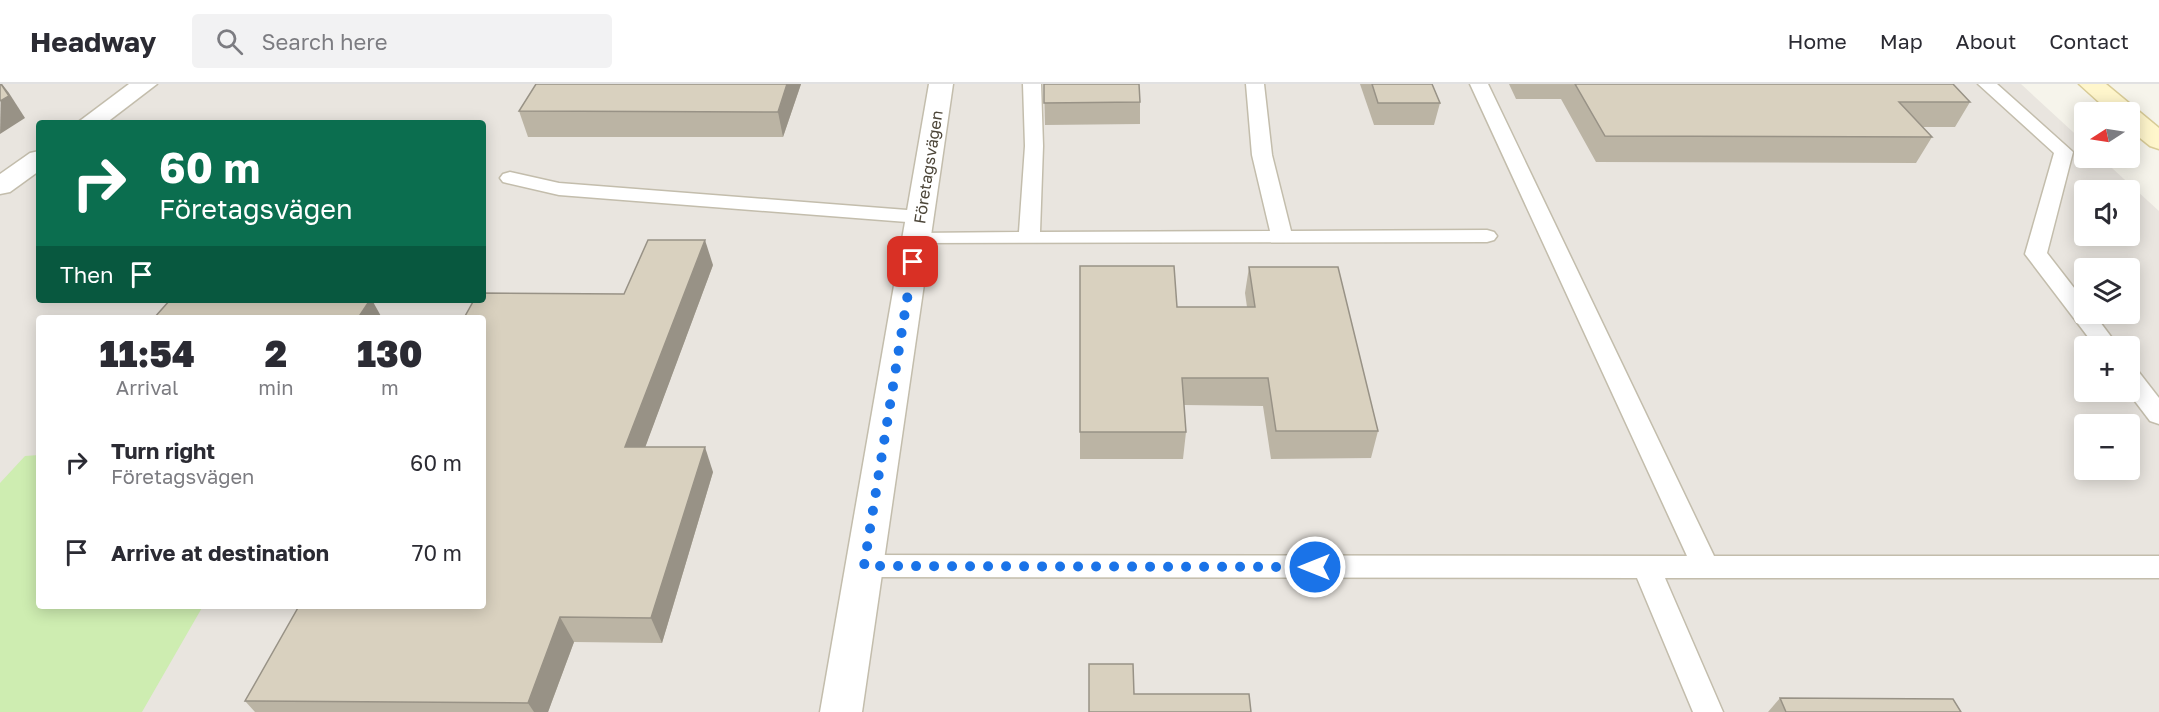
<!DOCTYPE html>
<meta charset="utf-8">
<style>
body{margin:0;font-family:"Golos Text",sans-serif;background:#f2f2f3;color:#2b2b33;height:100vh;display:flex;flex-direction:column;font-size:22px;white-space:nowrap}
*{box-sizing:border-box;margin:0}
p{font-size:20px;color:#7c7c81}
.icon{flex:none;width:33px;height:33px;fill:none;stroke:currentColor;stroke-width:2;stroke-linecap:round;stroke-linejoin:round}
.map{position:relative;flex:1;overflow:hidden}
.details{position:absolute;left:36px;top:231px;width:450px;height:294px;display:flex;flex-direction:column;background:#fff;border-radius:6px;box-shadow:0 3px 15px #0003}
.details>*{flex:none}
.top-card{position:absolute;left:36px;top:36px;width:450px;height:183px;border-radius:6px;box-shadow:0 3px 15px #0003;background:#0b6e4f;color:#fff;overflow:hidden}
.needle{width:39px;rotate:258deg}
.tools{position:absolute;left:2074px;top:18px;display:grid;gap:12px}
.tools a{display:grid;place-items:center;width:66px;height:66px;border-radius:6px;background:#fff;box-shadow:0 3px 15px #0003;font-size:30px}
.pin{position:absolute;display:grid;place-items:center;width:51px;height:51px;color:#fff;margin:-26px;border-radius:12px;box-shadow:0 3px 9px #0006}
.me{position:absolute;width:66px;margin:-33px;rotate:270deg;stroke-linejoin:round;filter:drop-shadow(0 0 4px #0008)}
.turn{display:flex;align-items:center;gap:21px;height:126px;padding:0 24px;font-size:27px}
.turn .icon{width:78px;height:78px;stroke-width:2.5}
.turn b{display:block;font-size:42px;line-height:51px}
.then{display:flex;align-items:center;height:57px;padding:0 24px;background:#0003;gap:12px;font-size:22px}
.eta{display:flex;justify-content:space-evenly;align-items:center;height:102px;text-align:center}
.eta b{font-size:36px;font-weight:800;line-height:42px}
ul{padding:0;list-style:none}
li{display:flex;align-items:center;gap:18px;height:90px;padding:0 24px}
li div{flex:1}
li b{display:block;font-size:22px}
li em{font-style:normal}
header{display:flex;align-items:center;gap:36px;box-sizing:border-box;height:84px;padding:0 30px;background:#fff;border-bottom:2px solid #e1e1e2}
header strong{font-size:28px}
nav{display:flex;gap:33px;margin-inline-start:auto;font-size:21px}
.search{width:420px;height:54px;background:#f2f2f3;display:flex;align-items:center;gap:15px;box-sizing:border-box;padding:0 21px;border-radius:6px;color:#7c7c81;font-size:22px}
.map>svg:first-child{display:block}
</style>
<header>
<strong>Headway</strong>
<div class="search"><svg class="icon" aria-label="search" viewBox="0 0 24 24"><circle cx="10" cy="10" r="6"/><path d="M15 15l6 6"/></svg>Search here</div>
<nav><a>Home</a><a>Map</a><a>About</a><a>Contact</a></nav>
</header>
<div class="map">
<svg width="2159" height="628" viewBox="0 0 2159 628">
<rect width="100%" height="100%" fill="#f6f4eb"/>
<path fill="#e9e5df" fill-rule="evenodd" d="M0 0H2021L2085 59V74H2101L2159 127V628H0ZM39 39H483V216H39ZM2085 106H2130V152H2085ZM2085 184H2130V230H2085ZM39 234H483V522H39ZM2085 262H2130V308H2085ZM2085 340H2130V386H2085Z"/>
<path fill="#ceedb1" d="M39 371V522H203L142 628H0V399L25 372Z"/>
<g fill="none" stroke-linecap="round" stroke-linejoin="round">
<defs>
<g id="lane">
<path d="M1023 0H1041L1043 62 1040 148 1270 147 1252 71 1246 0H1264L1272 71 1291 147 1487 146 1494 148 1497 152 1494 156 1487 158 910 159 907 155 910 151 917 149 1019 148 1025 62Z"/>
<path d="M1470 0H1488L1714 472H2159V494H1665L1723 628H1693L1637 494 864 493 854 490 850 482 854 474 864 471 1687 472Z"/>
<path d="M1978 0H1997L2073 68 2047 169 2085 218V230H2094L2118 262H2095L2025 170 2054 69Z"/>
<path d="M510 88 559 99 920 127 927 129 930 133 927 137 920 139 559 111 503 98 500 94 503 90Z"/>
<path d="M2130 285 2138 287 2159 314V340L2150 337 2128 308Z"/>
</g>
<g id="street">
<path d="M129 0H157L106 39H77Z"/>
<path d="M929 0H953L862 628H820Z"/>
<path d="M39 67V87L10 108 0 110V90L30 69Z"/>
</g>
<path id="secondary" d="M2079 0H2106L2159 44V65L2150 62 2130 46V28H2110Z"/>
</defs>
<use href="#lane" stroke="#c3bdac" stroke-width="3"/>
<use href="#street" stroke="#c3bdac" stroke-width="3"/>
<use href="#secondary" stroke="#d9cc98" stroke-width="3"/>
<use href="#lane" fill="#fff" fill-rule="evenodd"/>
<use href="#street" fill="#fff" fill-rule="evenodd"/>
<use href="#secondary" fill="#fff6cc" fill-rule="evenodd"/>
</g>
<g fill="#bbb4a4">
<path d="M536 0H801L783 53H528L519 27Z"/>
<path d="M1044 0 1140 18V40L1045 41Z"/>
<path d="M1360 0H1432L1440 19 1434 41H1374Z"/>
<path d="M1509 0H1953L1970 18 1955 43H1923L1932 53 1916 79 1596 78 1561 15H1516Z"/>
<path d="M713 181 645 363 713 388 662 559 574 558 548 628H255L245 617Z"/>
<path d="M1080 182 1177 223H1247L1245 209 1249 183 1378 347 1371 374 1271 375 1263 322 1184 321 1186 348 1183 375H1080Z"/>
<path d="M1780 614 1961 628H1768Z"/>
</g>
<g fill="#989286">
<path d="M1 0H2L9 9 25 34 0 50Z"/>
<path d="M787 0H801L783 53 778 28Z"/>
<path d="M705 156 713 181 636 388 625 363Z"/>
<path d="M370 216H372L382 234H358Z"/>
<path d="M705 363 713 388 662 559 651 534Z"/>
<path d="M560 533 574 558 548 628H534L528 619Z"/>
</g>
<g fill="#d9d1bf" stroke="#989286" stroke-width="1.5">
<path d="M0 0H1L9 12 0 17Z"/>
<path d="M536 0H787L778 28 519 27Z"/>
<path d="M1044 0H1139L1140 18 1044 19Z"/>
<path d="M1372 0H1432L1440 19H1378Z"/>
<path d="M1575 0H1953L1970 18H1899L1932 53 1605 52Z"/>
<path d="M648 156H705L625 363H705L651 534 560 533 528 619 245 617 299 522H483V234H464L474 216H483V209L624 210Z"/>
<path d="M1080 182H1174L1177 223H1255L1249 183H1338L1378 347H1276L1268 294H1182L1186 348H1080Z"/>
<path d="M170 216H370L358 234H154Z"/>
<path d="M1089 580H1133L1134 610H1249L1251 628H1089Z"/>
<path d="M1780 614 1953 615 1961 628H1786Z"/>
</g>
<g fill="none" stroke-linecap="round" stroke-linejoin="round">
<path stroke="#1a73e8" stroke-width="10" stroke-dasharray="0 18" d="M913 178 864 482 1315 483"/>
</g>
<g text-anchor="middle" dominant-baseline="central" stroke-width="5" stroke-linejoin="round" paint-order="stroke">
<g font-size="16" fill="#4c4538" stroke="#fff">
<text transform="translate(928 83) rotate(-81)">Företagsvägen</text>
</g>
</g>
</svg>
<div class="tools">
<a><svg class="needle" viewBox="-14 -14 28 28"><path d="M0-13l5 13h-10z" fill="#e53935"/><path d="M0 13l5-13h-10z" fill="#7c7c81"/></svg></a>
<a><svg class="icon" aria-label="sound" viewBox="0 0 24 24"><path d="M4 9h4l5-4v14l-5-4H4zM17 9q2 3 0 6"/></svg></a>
<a><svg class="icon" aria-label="layers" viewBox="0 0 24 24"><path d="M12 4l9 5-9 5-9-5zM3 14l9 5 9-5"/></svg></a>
<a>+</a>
<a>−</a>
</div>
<div class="pin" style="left:913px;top:178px;background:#d93025"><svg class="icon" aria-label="arrive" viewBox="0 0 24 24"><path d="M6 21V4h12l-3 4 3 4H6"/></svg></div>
<svg class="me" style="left:1315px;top:483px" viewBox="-20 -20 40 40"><circle r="17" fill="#1a73e8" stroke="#fff" stroke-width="3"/><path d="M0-11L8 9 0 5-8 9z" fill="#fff"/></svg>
<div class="top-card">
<div class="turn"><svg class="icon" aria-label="right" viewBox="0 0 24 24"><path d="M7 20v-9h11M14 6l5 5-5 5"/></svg><div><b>60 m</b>Företagsvägen</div></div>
<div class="then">Then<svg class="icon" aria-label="arrive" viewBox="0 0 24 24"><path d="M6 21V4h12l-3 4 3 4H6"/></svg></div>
</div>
<section class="details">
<div class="eta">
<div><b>11:54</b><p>Arrival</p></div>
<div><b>2</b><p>min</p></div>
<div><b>130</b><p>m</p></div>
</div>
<ul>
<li><svg class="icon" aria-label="right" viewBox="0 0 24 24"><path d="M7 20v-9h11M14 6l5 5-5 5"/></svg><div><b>Turn right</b><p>Företagsvägen</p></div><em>60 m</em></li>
<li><svg class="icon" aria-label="arrive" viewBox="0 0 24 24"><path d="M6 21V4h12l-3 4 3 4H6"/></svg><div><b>Arrive at destination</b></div><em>70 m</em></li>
</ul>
</section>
</div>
